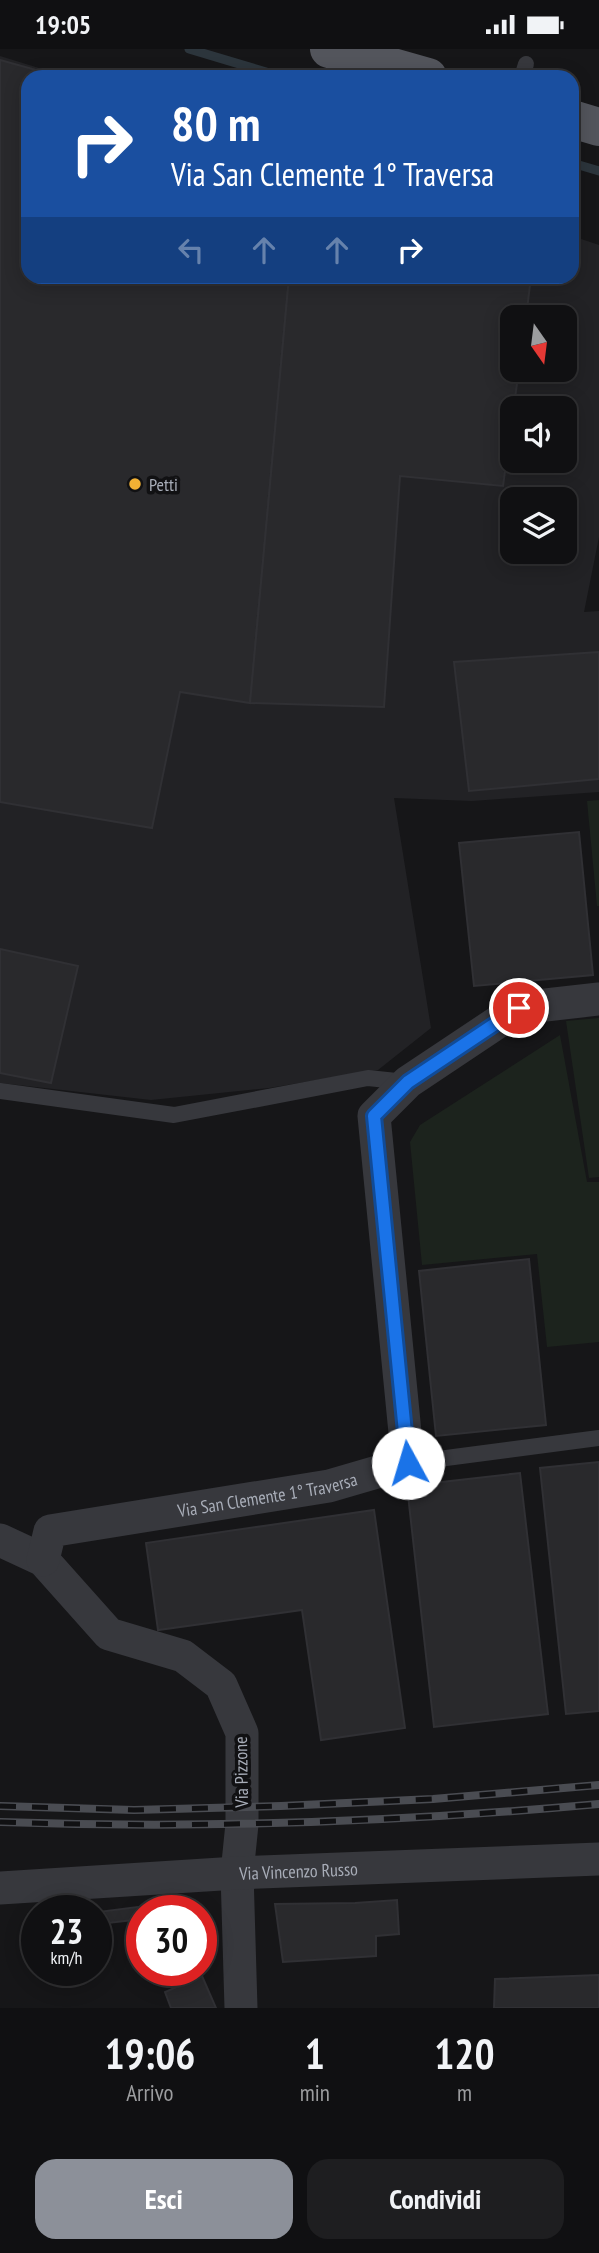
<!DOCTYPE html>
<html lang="it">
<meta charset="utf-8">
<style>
body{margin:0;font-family:"PT Sans Narrow",sans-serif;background:#1e1e20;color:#f1f3f6;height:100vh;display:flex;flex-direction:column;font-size:26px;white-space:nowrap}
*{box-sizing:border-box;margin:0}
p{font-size:23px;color:#9c9d9f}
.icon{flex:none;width:38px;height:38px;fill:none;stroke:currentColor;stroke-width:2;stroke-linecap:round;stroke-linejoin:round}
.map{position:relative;height:1959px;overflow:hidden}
.sheet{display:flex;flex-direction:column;background:#101012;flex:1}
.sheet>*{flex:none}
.top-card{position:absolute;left:21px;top:21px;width:558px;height:214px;border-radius:21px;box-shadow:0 4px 18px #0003,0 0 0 2px #303032;background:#1a4fa0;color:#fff;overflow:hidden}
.needle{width:46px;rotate:166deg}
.tools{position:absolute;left:500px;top:256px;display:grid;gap:14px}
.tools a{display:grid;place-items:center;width:77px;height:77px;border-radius:14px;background:#101012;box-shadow:0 4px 18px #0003,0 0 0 2px #303032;font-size:35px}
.speed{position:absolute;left:21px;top:1846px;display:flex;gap:14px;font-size:35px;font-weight:700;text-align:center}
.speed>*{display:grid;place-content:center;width:91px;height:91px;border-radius:50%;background:#101012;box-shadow:0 4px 18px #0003,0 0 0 2px #303032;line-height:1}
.speed small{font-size:18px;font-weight:400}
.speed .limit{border:10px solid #d22;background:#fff;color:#111}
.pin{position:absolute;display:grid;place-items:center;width:60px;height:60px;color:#fff;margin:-30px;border:4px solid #fff;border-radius:50%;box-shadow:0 2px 7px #0007}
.me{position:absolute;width:77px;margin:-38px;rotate:354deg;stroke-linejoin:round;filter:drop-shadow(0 0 5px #0008)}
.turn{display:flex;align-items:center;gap:24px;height:147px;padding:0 35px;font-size:32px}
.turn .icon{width:91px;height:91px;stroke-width:2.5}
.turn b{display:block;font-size:49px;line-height:60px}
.lanes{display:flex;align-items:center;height:66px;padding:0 35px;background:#0003;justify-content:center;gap:35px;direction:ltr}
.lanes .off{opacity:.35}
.eta{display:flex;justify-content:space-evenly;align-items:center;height:119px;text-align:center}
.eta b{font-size:42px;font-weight:700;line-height:49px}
.action{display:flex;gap:14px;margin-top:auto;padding:14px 35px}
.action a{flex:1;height:80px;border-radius:21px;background:#8c9099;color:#fff;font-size:28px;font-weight:700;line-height:80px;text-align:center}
.action a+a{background:#1e1e20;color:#f1f3f6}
.status{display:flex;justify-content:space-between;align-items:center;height:49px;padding:0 35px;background:#101012;direction:ltr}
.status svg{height:19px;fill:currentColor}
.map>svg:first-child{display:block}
</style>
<div class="status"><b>19:05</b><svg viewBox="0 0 49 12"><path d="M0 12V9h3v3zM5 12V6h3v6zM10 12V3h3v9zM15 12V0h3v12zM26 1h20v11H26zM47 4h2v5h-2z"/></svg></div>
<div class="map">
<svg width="599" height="1959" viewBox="0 0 599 1959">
<rect width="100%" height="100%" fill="#161618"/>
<path fill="#222225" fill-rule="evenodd" d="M0 7 68 28H28V228H572V187L599 196V488L584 563 599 562V743L472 752 394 749 431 979 378 1021 269 1039 151 1051 0 1034ZM513 268H565V320H513ZM513 359H565V411H513ZM513 450H565V502H513Z"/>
<g fill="#1c231d">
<path d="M599 751V857H597L587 752Z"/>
<path d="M599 969V1128L589 1129 566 972Z"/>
<path d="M560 986 587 1133H599V1293L547 1298 537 1205 422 1216 410 1093 420 1076Z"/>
</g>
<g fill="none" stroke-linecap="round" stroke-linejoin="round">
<g stroke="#2c353c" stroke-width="9">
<path d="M189 0 283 28"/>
<path d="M572 114 599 122"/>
</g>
</g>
<g fill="#29292c" stroke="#303034" stroke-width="2">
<path d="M0 11 61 28H28V228H289L250 654 180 643 152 779 0 753Z"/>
<path d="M289 228H531L526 268H513V320H519L503 437 400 427 384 658 250 654Z"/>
<path d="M599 603V730L469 742 454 613Z"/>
<path d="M579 783 593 926 474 937 459 794Z"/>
<path d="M0 900 78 917 51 1034 0 1024Z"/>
<path d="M529 1210 546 1376 436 1387 419 1222Z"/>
<path d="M599 1413V1662L566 1665 540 1419Z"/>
<path d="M520 1424 548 1665 434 1678 407 1437Z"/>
<path d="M374 1461 405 1679 321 1691 302 1561 158 1581 146 1494Z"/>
<path d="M397 1851 399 1885 376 1887V1907L283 1913 275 1855 355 1854Z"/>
<path d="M145 1857 146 1862H142V1870L99 1875 98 1863Z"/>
<path d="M599 1926V1959H494L495 1930Z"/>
<path d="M202 1927 216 1959H171L165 1943Z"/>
</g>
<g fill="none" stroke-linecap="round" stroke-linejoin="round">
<g stroke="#37383d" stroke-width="16">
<path d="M522 28 526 15"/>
<path d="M0 1042 174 1066 368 1029 406 1033"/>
<path d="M408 1414 599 1389"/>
</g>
<g stroke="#37383d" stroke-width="33">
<path d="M0 1491 43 1511 109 1585 183 1607 221 1636 242 1684V1775L237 1824 241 1959"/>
<path id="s1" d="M43 1511 50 1482 329 1437 408 1414 374 1067 408 1033 519 959 599 950"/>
<path id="s2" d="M0 1839 237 1824 599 1810"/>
</g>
<g stroke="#53555c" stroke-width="38">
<path d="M329 0 428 28"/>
<path d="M572 70 599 78"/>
</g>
<defs>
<g id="rail">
<path d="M0 1757 134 1761 281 1757 433 1750 599 1736"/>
<path d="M0 1773C199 1780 400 1773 599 1755"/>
</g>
</defs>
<use href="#rail" stroke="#4a4c52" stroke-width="8"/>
<use href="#rail" stroke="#111113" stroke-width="5" stroke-dasharray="16" stroke-linecap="butt"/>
</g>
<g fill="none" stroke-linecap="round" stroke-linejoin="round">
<defs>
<path id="route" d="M408 1414 374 1067 408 1033 519 959"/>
</defs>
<use href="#route" stroke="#114b97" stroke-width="18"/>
<use href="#route" stroke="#1a73e8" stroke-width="12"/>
</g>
<circle fill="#f2b134" stroke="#111113" stroke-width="2.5" cx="135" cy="435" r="7"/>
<g text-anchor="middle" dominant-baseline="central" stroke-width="7" stroke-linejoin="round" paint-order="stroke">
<g font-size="18" fill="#a8adb8" stroke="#111113" text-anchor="start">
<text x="149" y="435">Petti</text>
</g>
<g font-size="18" fill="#a8adb8" stroke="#111113">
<text stroke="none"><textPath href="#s1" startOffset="250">Via San Clemente 1° Traversa</textPath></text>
<text transform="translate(241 1723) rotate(-91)">Via Pizzone</text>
<text stroke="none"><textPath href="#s2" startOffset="299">Via Vincenzo Russo</textPath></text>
</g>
</g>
</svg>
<div class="tools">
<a><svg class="needle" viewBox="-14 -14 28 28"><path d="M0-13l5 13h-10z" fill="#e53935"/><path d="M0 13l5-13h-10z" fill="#9c9d9f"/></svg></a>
<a><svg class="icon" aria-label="sound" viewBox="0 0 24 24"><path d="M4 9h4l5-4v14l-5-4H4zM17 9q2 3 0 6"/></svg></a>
<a><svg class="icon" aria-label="layers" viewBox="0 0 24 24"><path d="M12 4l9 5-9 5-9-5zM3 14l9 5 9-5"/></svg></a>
</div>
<div class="speed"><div>23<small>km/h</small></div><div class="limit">30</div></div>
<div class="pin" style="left:519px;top:959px;background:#d93025"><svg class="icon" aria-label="arrive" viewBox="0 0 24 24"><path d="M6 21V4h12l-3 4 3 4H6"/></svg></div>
<svg class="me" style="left:408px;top:1414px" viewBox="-20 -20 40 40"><circle r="19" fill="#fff"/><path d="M0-13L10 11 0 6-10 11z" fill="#1a73e8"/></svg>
<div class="top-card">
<div class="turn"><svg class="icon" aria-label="right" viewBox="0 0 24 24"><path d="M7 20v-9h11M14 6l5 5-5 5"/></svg><div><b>80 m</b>Via San Clemente 1° Traversa</div></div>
<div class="lanes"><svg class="icon off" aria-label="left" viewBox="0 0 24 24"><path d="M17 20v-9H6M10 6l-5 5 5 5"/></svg><svg class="icon off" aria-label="ahead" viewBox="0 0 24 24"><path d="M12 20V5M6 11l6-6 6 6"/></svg><svg class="icon off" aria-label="ahead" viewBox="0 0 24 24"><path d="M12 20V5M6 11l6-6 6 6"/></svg><svg class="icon" aria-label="right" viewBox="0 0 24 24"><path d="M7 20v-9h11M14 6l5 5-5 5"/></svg></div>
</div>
</div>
<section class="sheet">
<div class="eta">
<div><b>19:06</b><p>Arrivo</p></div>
<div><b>1</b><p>min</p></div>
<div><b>120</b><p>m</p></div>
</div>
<div class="action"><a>Esci</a><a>Condividi</a></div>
</section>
